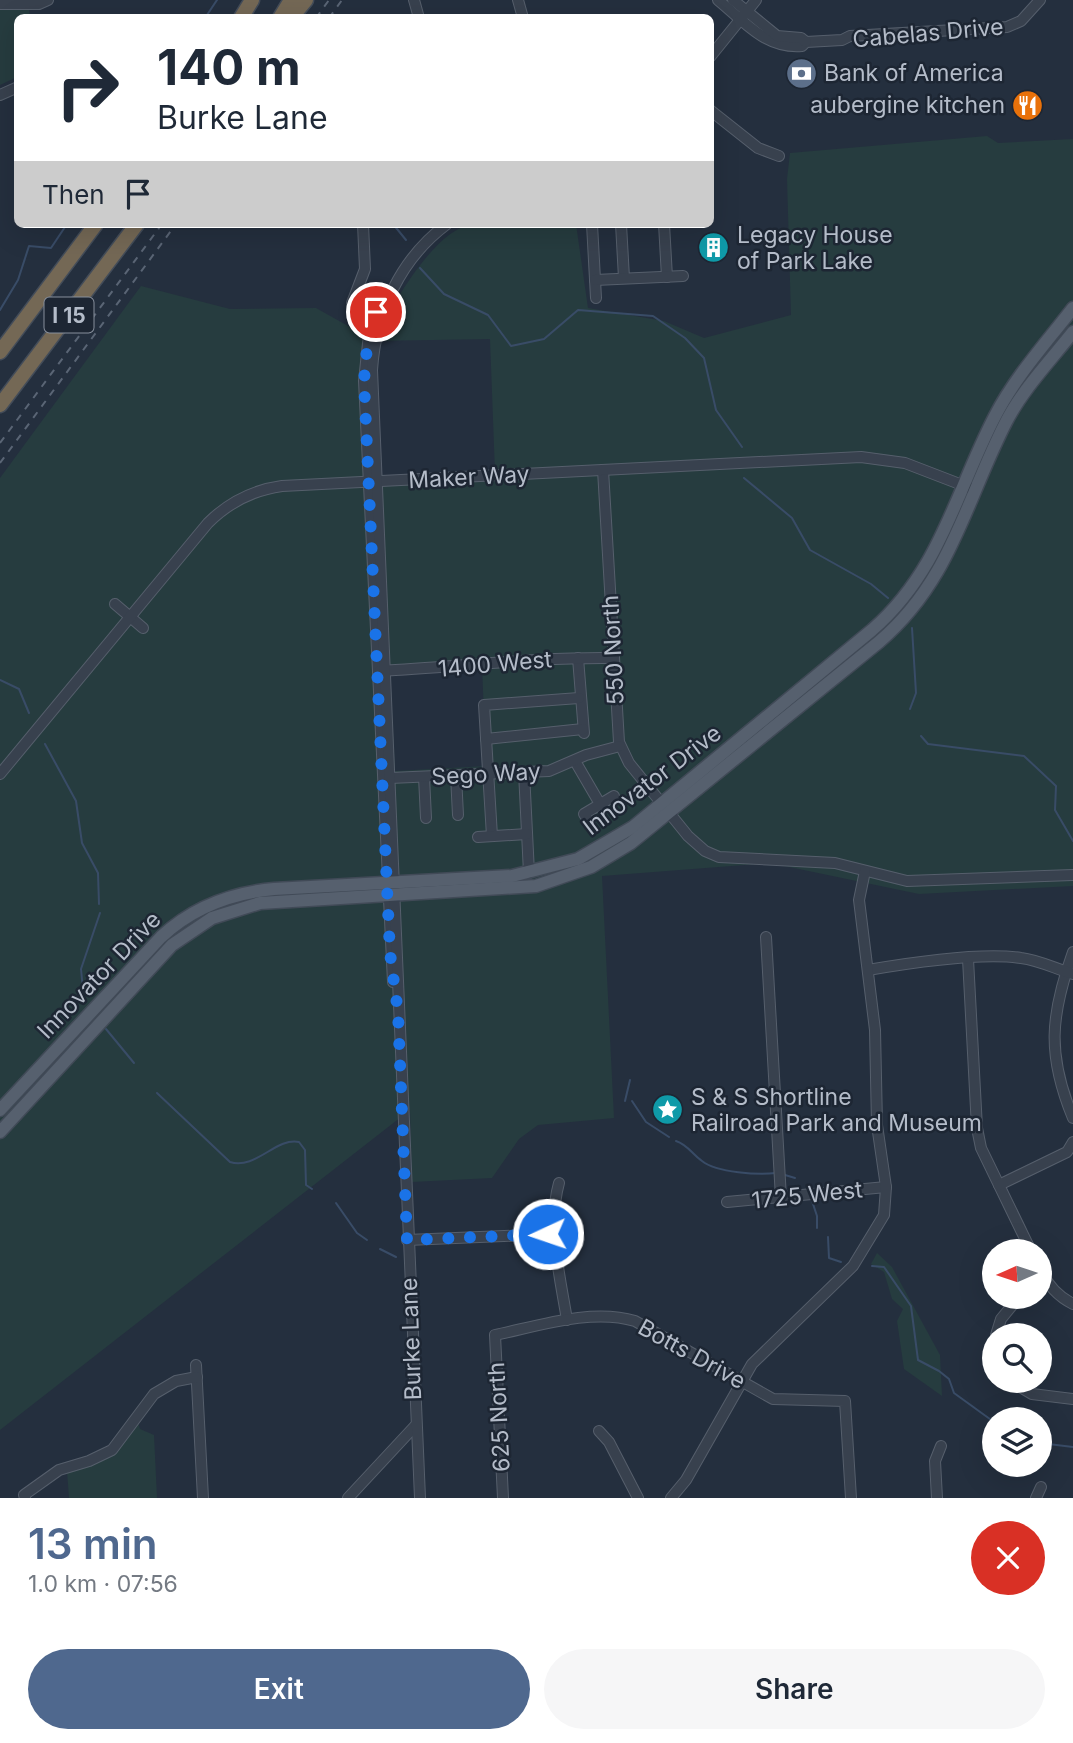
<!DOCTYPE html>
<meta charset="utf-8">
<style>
body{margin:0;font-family:Inter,sans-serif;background:#f6f6f7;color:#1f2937;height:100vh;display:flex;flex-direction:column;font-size:26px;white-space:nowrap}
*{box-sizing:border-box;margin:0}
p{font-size:23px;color:#747a83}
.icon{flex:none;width:38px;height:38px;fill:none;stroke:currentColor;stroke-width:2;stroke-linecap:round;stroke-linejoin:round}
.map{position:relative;height:1498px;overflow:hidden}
.panel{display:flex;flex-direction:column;background:#fff;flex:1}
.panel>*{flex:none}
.guide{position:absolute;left:14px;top:14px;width:700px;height:214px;border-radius:10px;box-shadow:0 7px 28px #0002;background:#fff;color:#1f2937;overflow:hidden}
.needle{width:46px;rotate:267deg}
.controls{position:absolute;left:982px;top:1239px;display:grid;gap:14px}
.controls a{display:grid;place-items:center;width:70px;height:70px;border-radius:50%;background:#fff;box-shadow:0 7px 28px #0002;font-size:35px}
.pin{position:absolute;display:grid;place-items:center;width:60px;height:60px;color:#fff;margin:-30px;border:4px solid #fff;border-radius:50%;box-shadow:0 2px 7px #0007}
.me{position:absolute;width:77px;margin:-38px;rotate:267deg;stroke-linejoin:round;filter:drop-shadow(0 0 5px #0008)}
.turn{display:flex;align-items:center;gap:24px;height:147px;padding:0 28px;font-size:32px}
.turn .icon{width:91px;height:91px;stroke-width:2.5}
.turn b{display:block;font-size:49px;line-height:60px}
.then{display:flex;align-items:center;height:66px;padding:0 28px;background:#0003;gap:14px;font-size:26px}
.round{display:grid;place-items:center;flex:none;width:74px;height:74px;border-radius:37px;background:#f6f6f7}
.overview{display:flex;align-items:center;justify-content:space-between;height:119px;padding:0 28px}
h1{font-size:42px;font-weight:600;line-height:52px;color:#4f688e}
.action{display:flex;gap:14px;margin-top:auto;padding:14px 28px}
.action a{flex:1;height:80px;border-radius:42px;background:#4f688e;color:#fff;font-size:28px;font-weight:600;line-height:80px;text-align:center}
.action a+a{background:#f6f6f7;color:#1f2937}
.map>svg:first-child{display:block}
</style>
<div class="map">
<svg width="1073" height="1498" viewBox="0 0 1073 1498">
<rect width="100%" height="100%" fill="#242f3e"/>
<g fill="#263c3f" fill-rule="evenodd">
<path d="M0 8 29 9 30 17 18 18 17 77 0 85Z"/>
<path d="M987 136 998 143 1073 139V886L919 894 770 863 602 876 614 1118 538 1125 519 1139 492 1178 412 1182 410 1110 0 1430V478L141 286 230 309 316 308 373 340C392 308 432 230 473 224 506 219 543 224 576 224L588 308 664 321 704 338 791 315 787 179 790 153ZM490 339 495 473 382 481 373 341ZM482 665 486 766 395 771 390 670Z"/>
<path d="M877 1253 892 1267 940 1355 942 1396 904 1369 897 1321 903 1309 892 1299 884 1272 871 1264Z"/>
<path d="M138 1422 140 1429 154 1435 157 1498H69L67 1471C105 1459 117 1458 138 1422Z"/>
</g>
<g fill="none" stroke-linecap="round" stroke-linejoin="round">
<g stroke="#394c67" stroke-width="2">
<path d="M344 17 345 18"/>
<path d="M205 18 217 0"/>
<path d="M393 224 406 240"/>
<path d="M420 268 444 294 488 315 511 346 544 339 578 310 653 316 685 338 704 358 716 410 742 447"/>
<path d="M0 310 18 280 29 246 51 248 67 224"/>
<path d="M744 478 792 518 810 550 871 584 888 598"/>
<path d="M0 680 19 689 29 713"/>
<path d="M910 709 916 693 912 628"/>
<path d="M921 736 928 744 1024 756 1056 786 1055 810 1073 841"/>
<path d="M45 744 76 801 82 843 98 873 99 904"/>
<path d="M84 1001 81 969 100 913"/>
<path d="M106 1029 134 1063"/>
<path d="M157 1093 230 1162C256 1170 276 1137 299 1142L305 1150 306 1185 312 1189"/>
<path d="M625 1101 630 1080"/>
<path d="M632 1101 646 1122 669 1137"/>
<path d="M676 1141C688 1145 692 1154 702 1161 717 1173 759 1175 776 1173"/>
<path d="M785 1175 795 1178"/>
<path d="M812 1201 817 1216V1228"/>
<path d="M336 1203 357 1233 367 1240"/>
<path d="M828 1237 829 1258 841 1262"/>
<path d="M380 1249 396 1257"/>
<path d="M872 1266 884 1267 911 1306 918 1360 939 1371 949 1379 954 1393 994 1422"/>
<path d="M1040 1443 1073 1447"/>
</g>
<defs>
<g id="minor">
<path d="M414 0 419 18"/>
<path d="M518 0 523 18"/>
<path d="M718 0C744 21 765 49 802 46L806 42 842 40 850 36 1007 27 1021 21 1040 0"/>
<path d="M733 0 777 36 801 38 806 42"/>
<path d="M0 4H39L48 0"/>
<path d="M710 57 756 0"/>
<path d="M0 95 18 87"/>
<path d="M710 110 758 148 779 156"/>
<path d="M363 224 365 269 352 303 380 314"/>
<path d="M592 224 596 298"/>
<path d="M621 224 624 278"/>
<path d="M664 224 667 277"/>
<path d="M595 280 683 276"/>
<path d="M383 298 369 334 364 381 393 982"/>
<path d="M603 470 619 742 629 763 688 836 705 851 719 857 835 863 907 881 1073 875"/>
<path d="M115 604 143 628"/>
<path d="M578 658 584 733"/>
<path d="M380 671C458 667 535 657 613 658"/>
<path d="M486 739 583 729"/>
<path d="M575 761 600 804"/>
<path d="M524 772 529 873"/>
<path d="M0 774 208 523C229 502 253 490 282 486L861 457 905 463 970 488"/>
<path d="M456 776 458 815"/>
<path d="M424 777 426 818"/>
<path d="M390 778 549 771 586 755 620 746"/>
<path d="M590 823 584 814 614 796"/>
<path d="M492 836 484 705 579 698"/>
<path d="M478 837 527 834"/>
<path d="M766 937 781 1198"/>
<path d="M1073 952C1050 1016 1047 1055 1073 1118"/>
<path d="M968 959 977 1128 981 1148 1031 1251"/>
<path d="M868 970C909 963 981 952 1021 958 1039 960 1056 969 1073 974"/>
<path d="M559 1183C547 1226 560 1276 567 1320"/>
<path d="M999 1185 1067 1152 1073 1142"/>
<path d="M727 1202 886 1187"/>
<path d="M407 1240 555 1234"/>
<path d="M1040 1269C1047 1284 1057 1296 1073 1304"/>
<path d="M996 1335 1001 1319 1019 1297"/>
<path d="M196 1365 203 1498"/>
<path d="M1010 1381 1032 1394 1073 1399"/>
<path d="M599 1431 609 1442 638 1498"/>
<path d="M25 1498 24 1495 59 1470 89 1461 112 1450 154 1394 176 1381 197 1377"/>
<path d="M348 1498 415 1426"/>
<path d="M420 1498 372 370C376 312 400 259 447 224"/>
<path d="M503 1498 495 1335C538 1326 592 1308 635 1321L773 1399 845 1401 851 1498"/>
<path d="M671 1498 686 1480 752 1364 853 1266 884 1215 886 1187 877 1125 875 1030 859 900 865 871"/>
<path d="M937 1498 935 1461 941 1446"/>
<path d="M1036 1498 1041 1487"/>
</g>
<g id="major">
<path d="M0 1110 161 937C193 907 231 893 274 889L512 876 578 859 633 827 872 630C941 570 955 493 995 416 1015 377 1046 343 1073 308"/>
<path d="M0 1132 172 945 212 918 260 903 536 886 591 867 631 843 879 642C951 581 965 502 1006 422 1023 389 1050 361 1073 332"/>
</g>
<g id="highway">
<path d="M241 18 252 0"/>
<path d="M280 18 291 0"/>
<path d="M291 18 306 0"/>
<path d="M0 352 96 224"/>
<path d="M0 405 137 224"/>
</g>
</defs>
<use href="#minor" stroke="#565f6c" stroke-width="12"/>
<use href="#major" stroke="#414a57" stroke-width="15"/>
<use href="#highway" stroke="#434c59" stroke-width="17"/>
<use href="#minor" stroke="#38414e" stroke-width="10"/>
<use href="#major" stroke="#56606e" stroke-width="12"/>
<use href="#highway" stroke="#746855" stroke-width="14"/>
<g stroke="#5a6575" stroke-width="2" stroke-dasharray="7 7" stroke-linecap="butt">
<path d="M316 18 329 0"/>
<path d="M329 18 342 0"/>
<path d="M0 443 162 224"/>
<path d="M0 463 176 224"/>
</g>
</g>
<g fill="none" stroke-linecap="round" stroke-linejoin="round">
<path stroke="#1a73e8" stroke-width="12" stroke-dasharray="0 21.6" d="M376 312 367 347 364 381 390 953 398 1012 407 1240 548 1234"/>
</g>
<defs>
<symbol id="bank-disc" viewBox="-11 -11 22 22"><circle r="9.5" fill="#5c6f8a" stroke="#1d2633"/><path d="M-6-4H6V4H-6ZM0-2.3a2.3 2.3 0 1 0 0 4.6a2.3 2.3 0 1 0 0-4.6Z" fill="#fff"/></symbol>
<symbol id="restaurant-disc" viewBox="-11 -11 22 22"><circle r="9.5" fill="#e8710a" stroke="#1d2633"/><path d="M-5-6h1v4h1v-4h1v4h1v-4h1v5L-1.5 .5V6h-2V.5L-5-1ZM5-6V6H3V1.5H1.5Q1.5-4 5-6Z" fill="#fff"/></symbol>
<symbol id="building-disc" viewBox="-11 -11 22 22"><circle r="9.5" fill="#0f9aa8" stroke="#1d2633"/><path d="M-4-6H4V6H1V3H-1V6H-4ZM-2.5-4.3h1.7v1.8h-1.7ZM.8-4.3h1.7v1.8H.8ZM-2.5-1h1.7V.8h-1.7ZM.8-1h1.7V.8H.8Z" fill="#fff"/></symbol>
<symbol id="sight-disc" viewBox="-11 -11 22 22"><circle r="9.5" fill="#0f9aa8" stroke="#1d2633"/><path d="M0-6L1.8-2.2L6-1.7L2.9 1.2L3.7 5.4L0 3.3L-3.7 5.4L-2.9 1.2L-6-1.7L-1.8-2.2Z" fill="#fff"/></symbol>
</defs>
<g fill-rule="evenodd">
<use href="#bank-disc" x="784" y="56" width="35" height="35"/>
<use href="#restaurant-disc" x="1010" y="88" width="35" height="35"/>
<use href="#building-disc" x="696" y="230" width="35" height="35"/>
<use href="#sight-disc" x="650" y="1092" width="35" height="35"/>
</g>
<g text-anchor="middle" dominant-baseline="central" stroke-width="5" stroke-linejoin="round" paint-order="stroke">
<rect fill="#1d2633" stroke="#878f9c" stroke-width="2" x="44.5" y="297.5" width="49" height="35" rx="5"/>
<g font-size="21" font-weight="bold" fill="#b4bcc9">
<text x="69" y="315">I 15</text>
</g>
<g font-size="23" fill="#b4bcc9" stroke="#1d2633">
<text transform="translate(928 33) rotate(-5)">Cabelas Drive</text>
<text transform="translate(469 477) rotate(-3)">Maker Way</text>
<text transform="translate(613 650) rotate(-93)">550 North</text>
<text transform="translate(495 664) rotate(-5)">1400 West</text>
<text transform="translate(486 774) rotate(-3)">Sego Way</text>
<text transform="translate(652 780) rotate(-37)">Innovator Drive</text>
<text transform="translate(99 975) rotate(-46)">Innovator Drive</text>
<text transform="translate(807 1195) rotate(-6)">1725 West</text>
<text transform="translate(411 1339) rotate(-92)">Burke Lane</text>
<text transform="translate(692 1354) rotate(29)">Botts Drive</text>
<text transform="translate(499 1417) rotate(-93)">625 North</text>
</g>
<g font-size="23" fill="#b4bcc9" stroke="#1d2633" text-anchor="start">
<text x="824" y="73">Bank of America</text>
<text x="1005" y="105" text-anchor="end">aubergine kitchen</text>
<text x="737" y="235">Legacy House<tspan x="737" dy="26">of Park Lake</tspan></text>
<text x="691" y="1097">S &amp; S Shortline<tspan x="691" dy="26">Railroad Park and Museum</tspan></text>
</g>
</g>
</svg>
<div class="controls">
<a><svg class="needle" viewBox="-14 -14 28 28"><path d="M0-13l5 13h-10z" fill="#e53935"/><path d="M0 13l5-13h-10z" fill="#747a83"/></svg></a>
<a><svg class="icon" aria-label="search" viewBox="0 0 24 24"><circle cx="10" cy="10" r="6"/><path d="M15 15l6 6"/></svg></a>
<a><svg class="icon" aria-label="layers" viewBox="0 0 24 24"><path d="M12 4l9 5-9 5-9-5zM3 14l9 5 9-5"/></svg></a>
</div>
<div class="pin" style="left:376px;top:312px;background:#d93025"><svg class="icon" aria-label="arrive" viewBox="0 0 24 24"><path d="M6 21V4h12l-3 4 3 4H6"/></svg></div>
<svg class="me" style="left:548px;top:1234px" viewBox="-20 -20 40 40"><circle r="17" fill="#1a73e8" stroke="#fff" stroke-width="3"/><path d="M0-11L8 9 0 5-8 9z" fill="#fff"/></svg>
<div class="guide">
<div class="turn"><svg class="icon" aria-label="right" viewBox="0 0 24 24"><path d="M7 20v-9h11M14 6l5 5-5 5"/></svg><div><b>140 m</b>Burke Lane</div></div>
<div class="then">Then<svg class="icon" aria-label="arrive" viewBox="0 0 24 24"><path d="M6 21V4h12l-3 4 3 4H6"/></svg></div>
</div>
</div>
<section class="panel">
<div class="overview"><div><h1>13 min</h1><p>1.0 km · 07:56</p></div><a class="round" style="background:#d93025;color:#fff"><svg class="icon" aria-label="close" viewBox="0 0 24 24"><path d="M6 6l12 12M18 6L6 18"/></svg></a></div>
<div class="action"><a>Exit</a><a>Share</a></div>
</section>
